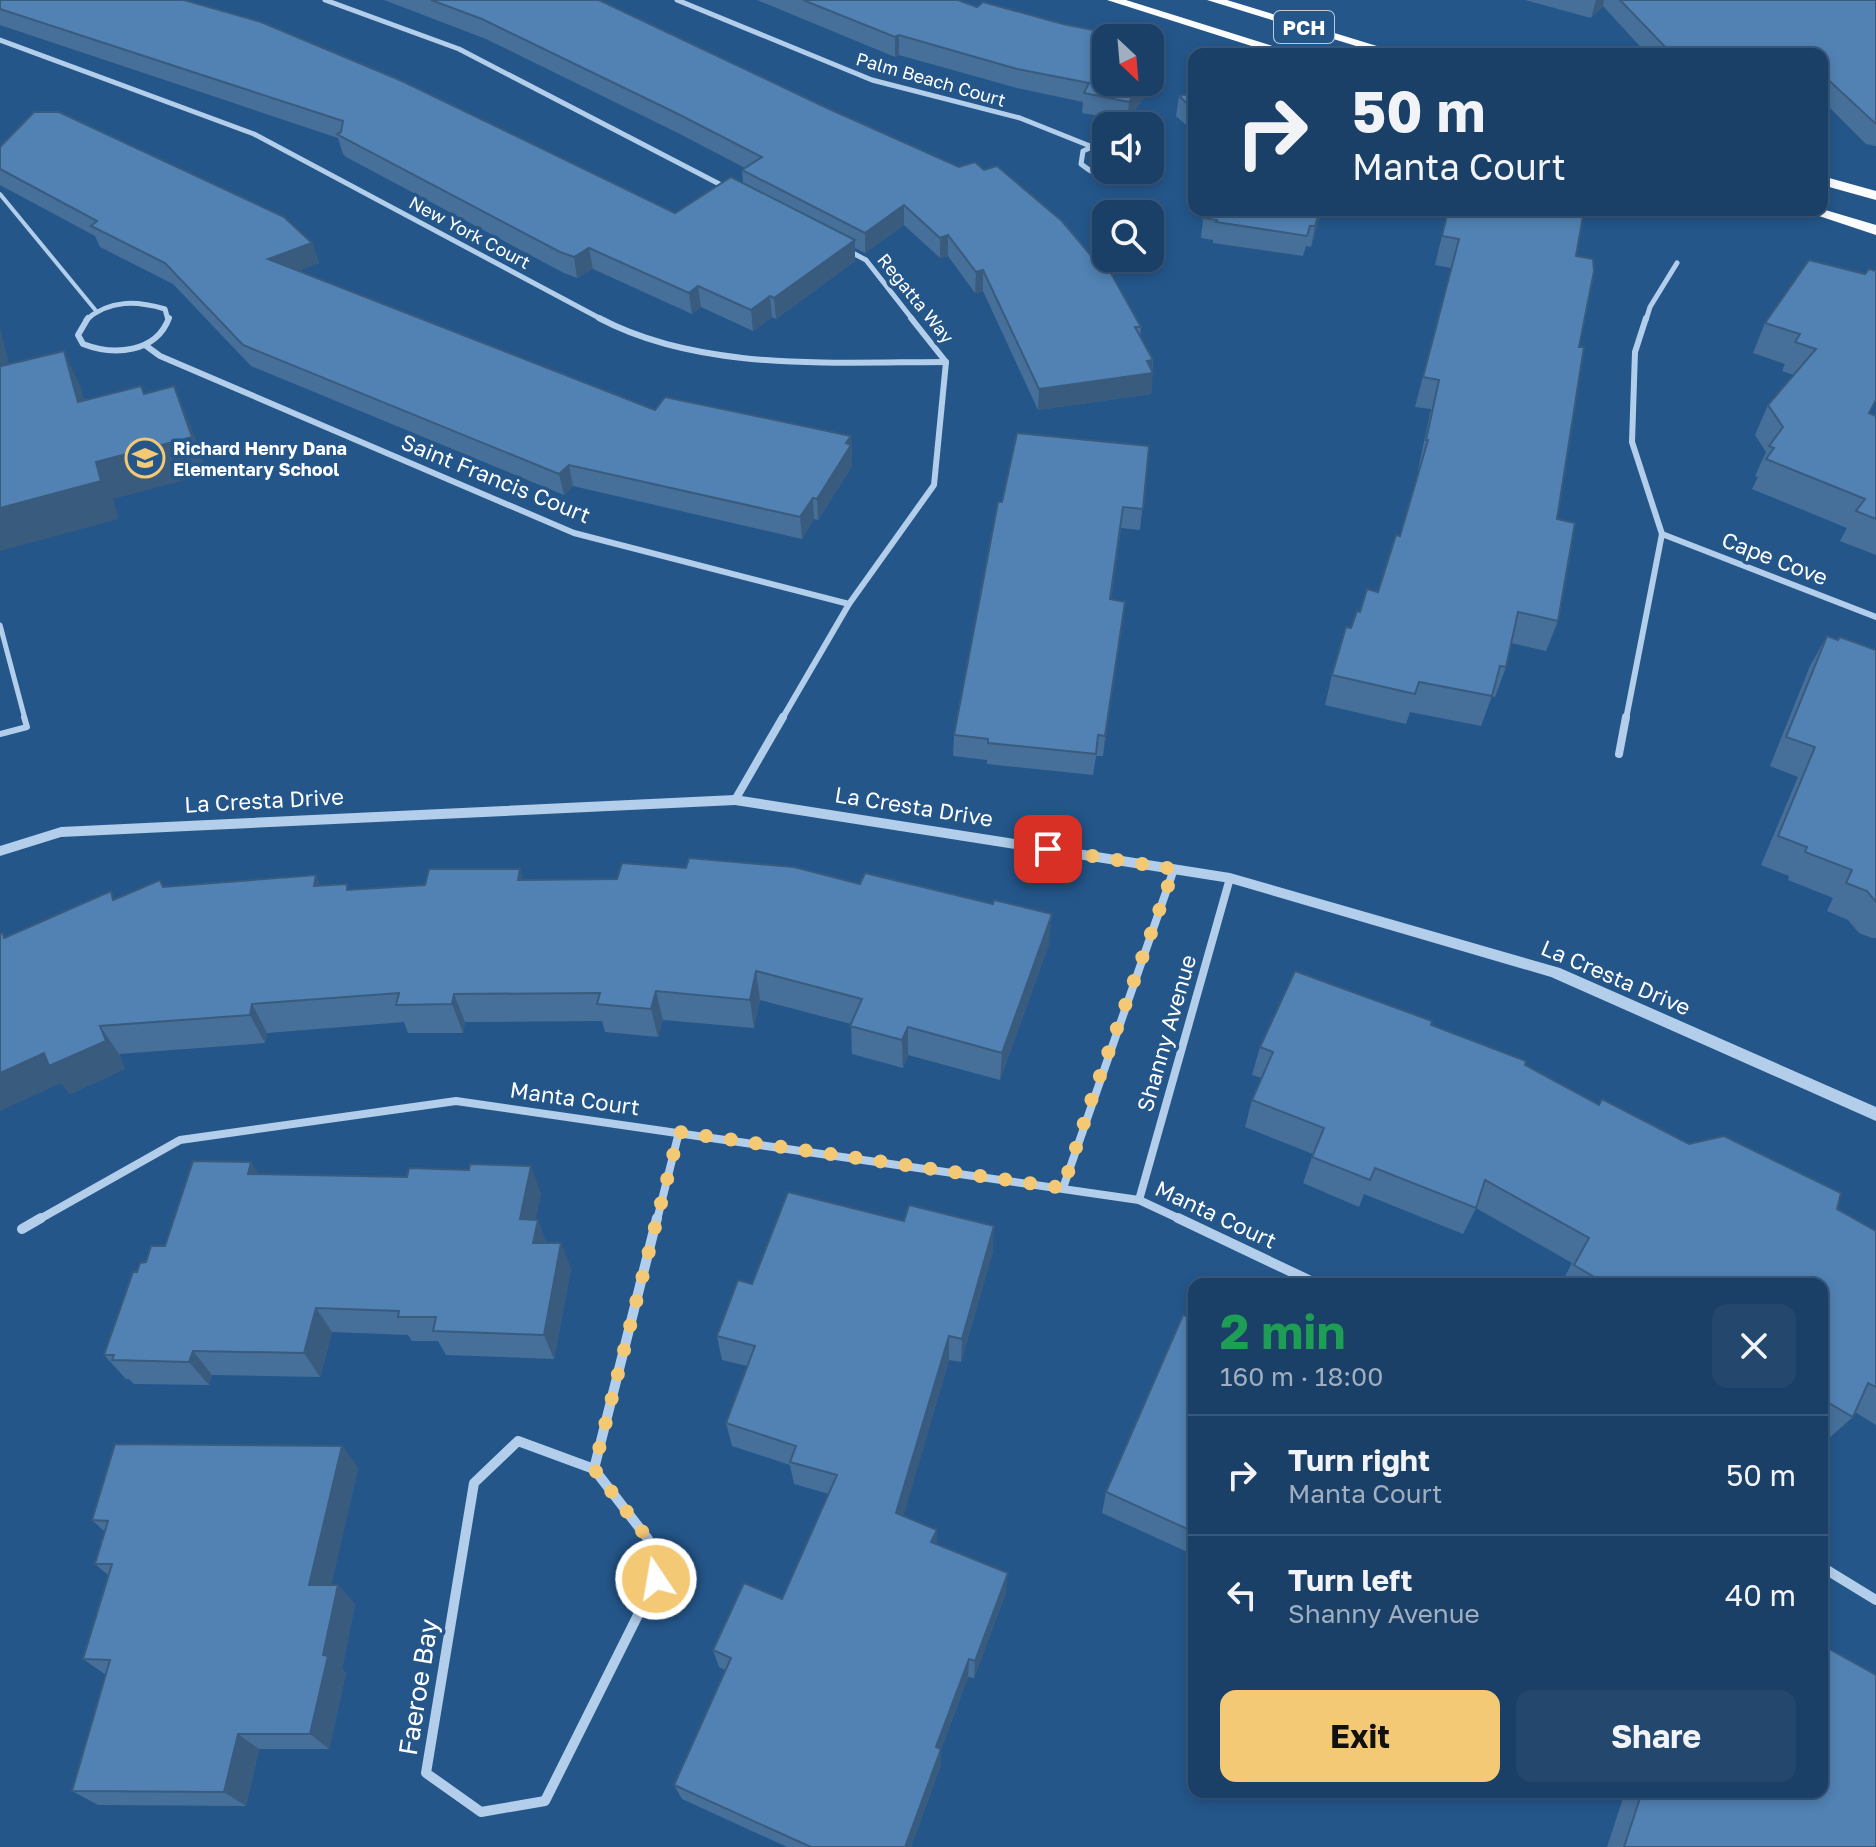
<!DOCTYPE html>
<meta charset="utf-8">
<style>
body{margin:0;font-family:"Golos Text",sans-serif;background:#24476e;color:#f1f3f6;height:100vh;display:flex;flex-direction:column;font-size:30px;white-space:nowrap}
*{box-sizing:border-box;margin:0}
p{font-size:26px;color:#a0afc0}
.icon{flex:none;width:44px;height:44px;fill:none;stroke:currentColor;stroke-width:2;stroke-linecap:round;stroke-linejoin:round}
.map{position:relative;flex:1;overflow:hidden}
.side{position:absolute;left:1188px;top:1278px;width:640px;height:520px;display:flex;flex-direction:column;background:#1b4068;border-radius:16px;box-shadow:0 4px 12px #0003,0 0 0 2px #39597c}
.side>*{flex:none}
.guide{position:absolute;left:1188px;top:48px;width:640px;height:168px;border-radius:16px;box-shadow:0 4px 12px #0003,0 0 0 2px #39597c;background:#1b4068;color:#f1f3f6;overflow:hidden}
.needle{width:52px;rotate:154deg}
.buttons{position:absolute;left:1092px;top:24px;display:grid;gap:16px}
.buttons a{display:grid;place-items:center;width:72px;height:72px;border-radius:16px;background:#1b4068;box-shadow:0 4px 12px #0003,0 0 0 2px #39597c;font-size:40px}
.pin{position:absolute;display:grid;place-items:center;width:68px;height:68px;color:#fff;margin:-34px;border-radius:16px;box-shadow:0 4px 12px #0006}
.me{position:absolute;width:88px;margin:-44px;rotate:348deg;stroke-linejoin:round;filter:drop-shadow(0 0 6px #0008)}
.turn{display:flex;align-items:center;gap:28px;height:168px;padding:0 32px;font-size:36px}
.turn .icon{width:104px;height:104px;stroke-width:2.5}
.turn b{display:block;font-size:56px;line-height:68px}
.round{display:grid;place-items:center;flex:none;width:84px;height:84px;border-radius:16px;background:#24476e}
.overview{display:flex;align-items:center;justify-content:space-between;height:136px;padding:0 32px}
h1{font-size:48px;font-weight:700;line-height:60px;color:#1e9e55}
.primary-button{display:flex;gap:16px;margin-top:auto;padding:16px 32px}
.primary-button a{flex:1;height:92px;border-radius:16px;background:#f4c975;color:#111;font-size:32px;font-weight:700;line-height:92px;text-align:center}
.primary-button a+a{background:#24476e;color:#f1f3f6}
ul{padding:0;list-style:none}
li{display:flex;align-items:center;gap:24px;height:120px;padding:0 32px;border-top:2px solid #39597c}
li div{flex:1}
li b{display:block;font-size:30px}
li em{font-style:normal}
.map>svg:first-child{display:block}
</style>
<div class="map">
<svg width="1876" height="1847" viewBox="0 0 1876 1847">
<rect width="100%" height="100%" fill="#24568a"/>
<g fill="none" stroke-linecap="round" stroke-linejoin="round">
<path stroke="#b2ceea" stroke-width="4" d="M0 194 97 312"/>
<path stroke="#b2ceea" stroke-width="5" d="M0 625 25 719"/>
<path stroke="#b2ceea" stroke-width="6" d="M0 734 27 727 24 717"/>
<g stroke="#b2ceea" stroke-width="5">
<path d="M325 0 459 49 729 189"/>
<path d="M677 0 872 80 1020 118 1090 146"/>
<path d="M0 40 254 134 603 320"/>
<path d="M1106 141 1083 151 1081 164C1101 181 1126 182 1149 170"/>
<path d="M1150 152 1154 157 1150 169"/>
<path d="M847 250 866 260 913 320"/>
<path d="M86 320C110 299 137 301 165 309L168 320"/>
<path d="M1646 320 1650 307 1677 263"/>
</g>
<g stroke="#b2ceea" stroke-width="6">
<path d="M88 318 78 335 83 344C114 356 156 353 169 318"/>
<path d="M599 318C701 372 833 362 946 362"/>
<path d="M145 345 160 356 574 533 849 604"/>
<path d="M1662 534 1876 617"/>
<path d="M782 719 849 604 934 485 946 362 911 318"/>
<path d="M1626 719 1662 534 1632 442 1635 352 1646 318"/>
</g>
<g stroke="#b2ceea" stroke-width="8">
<path d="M1619 754 1626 717"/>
<path d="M735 800 783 717"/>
<path d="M1063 1188 1174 869"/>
<path d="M1139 1200 1230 878"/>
<path d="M38 1220 180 1140 456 1101 1139 1200 1182 1220"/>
<path d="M657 1220 679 1132"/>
</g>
<g stroke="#b2ceea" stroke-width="10">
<path d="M1178 1218 1317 1284"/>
<path d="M22 1229 41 1218"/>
<path d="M518 1441 594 1469 648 1539 656 1579 545 1801 481 1812 426 1773 474 1483Z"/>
<path d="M594 1469 657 1218"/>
<path d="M1822 1567 1876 1600"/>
</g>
<path fill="#b2ceea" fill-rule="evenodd" d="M735 795 1230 873 1560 968 1876 1107V1121L1551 977 1230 883 735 805 61 837 0 856V846L61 827Z"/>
<g fill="#fafcfe" fill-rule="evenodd">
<path d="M1107 0H1126L1298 54H1277Z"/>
<path d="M1207 0H1227L1403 54H1382Z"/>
<path d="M1822 176 1876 191V200L1822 185Z"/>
<path d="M1822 209 1876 225V235L1801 210Z"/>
</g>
</g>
<g fill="#46709a">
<path d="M0 0 675 213 743 183 742 170 745 168 678 133 486 39 384 0H599L1141 327 1140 336 1153 360 1151 394 1038 410 983 291 975 293 948 256 940 258 904 225 865 253 855 248V261L776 319 772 317 753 331 701 307 692 314 593 269 577 278 564 273 346 157 343 154 338 138 0 25Z"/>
<path d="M757 0H958L1106 82 1160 60 1158 79 1127 121 1082 113 1083 102 1017 88 899 55 895 57Z"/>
<path d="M1525 0H1876V146L1866 144 1822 100V54H1647L1603 6 1591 18Z"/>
<path d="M1194 93V132L1176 116 1179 96Z"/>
<path d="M0 147 312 243 319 263 298 271 655 410 851 436 852 466 818 520 814 519 802 539 573 486 564 495 251 366 173 284 100 247 95 236 0 185Z"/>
<path d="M1204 210H1322L1311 247 1306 246 1303 256 1213 243V240L1201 238Z"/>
<path d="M1448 210 1576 256 1579 347 1557 519 1558 621 1546 651 1511 643 1506 667 1495 697 1492 696 1481 726 1410 712 1406 724 1325 705 1332 675 1351 628 1360 612 1378 592 1400 536 1420 470H1418L1431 409 1415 407 1451 268 1435 265Z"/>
<path d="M1809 260 1870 413 1876 416V555L1840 541 1847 528 1752 489 1758 477 1755 476 1766 452 1755 435 1768 405 1794 375 1782 371 1785 364 1753 353 1765 323Z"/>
<path d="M1149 446 1140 530 1121 528 1111 599 1122 623 1103 756H1096L1093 775 987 764V760L953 756 954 735 1002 502Z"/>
<path d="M1827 636 1876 650V938H1872L1859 933 1848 920 1827 911 1833 898 1788 880 1789 876 1761 865 1798 777 1770 766 1810 666Z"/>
<path d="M523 880 1049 944 1000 1080 908 1055 903 1068 852 1054 851 1024 760 1000 754 1028 663 1020 658 1037 605 1032 602 1021 465 1022 463 1033H408L404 1022 267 1033 265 1043 119 1054 125 1069 70 1094 61 1083 5 937 116 898 164 887 321 886 350 890Z"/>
<path d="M1431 1025 1525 1065 1599 1104 1837 1209 1876 1231V1425L1855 1412 1853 1417 1828 1439 1822 1436V1284H1561L1572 1263 1476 1208 1463 1234 1364 1194 1359 1207 1303 1183 1313 1154 1245 1127 1252 1100 1262 1078 1252 1075 1260 1047Z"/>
<path d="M259 1174 541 1193 535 1220 547 1243 571 1268 554 1359 446 1355 438 1341H412L408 1335 332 1332 320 1377 212 1375 209 1385 134 1384 129 1379H126L104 1355 137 1272 165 1246Z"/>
<path d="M993 1251 961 1362 949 1360 903 1516 937 1544 1006 1592 974 1678 968 1677 941 1749V1764L911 1847H787L682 1799 674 1785 725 1670 719 1667 713 1650 782 1599 829 1494 794 1484 790 1465 732 1446 726 1423 747 1366 722 1360 717 1336 752 1284Z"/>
<path d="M1194 1319V1555L1102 1513 1106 1492Z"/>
<path d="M342 1446 358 1468 331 1585H338L355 1604 342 1669 346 1673 329 1749H259L246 1806 98 1805 72 1791 106 1675 83 1659 108 1575 95 1564 105 1532 92 1520Z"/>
<path d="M1625 1792H1822L1876 1847H1607Z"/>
</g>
<g fill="#395b7d">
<path d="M1596 0H1604L1603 6 1591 18Z"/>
<path d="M899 35V55L895 57V37Z"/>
<path d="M1160 60 1158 79 1127 121 1129 102 1143 82H1150V73Z"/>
<path d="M904 205V225L865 253V233Z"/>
<path d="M1320 210H1322L1311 247 1315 226Z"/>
<path d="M948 235V256L940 258V238Z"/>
<path d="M855 240V261L776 319 774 298Z"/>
<path d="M312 243 319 263 275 280 268 259Z"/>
<path d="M589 248 593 269 577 278 574 257Z"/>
<path d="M983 270V291L975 293 976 272Z"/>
<path d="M698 286 701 307 692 314 689 293Z"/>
<path d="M770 296 772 317 753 331 751 310Z"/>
<path d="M0 328 19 404 0 363Z"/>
<path d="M64 351 81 388 95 439 78 402Z"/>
<path d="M1153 360 1151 373H1153L1151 394 1038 410 1039 389Z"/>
<path d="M174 386 190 424 208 474 113 499 119 519 0 551V508L96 462Z"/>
<path d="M851 436 852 466 818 520 817 499Z"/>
<path d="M569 465 573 486 564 495 559 474Z"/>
<path d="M813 498 814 519 802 539 800 517Z"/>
<path d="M1123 507 1121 528 1107 620 1110 599Z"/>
<path d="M1125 602 1103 756 1105 736Z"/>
<path d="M520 869 529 898 518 880Z"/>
<path d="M316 875 330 905 314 886Z"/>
<path d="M1052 914 1049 944 1000 1080 1002 1053Z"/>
<path d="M756 971 760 1000 754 1028 750 1000Z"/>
<path d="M656 991 663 1020 658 1037 651 1009Z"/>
<path d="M454 994 465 1022 463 1033 452 1004Z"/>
<path d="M252 1004 267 1033 265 1043 250 1015Z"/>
<path d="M100 1026 119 1054 125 1069 70 1094 61 1083 0 1111V1073Z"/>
<path d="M908 1027V1055L903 1068 902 1040Z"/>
<path d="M251 1162 268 1188 248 1174Z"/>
<path d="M531 1166 541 1193 530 1245 520 1219Z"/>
<path d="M538 1220 548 1246 533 1243Z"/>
<path d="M994 1226 993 1251 961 1362 962 1339Z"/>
<path d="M561 1243 571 1268 554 1359 544 1335Z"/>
<path d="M316 1308 332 1332 320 1377 304 1353Z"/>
<path d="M949 1336V1360L898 1534 896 1513Z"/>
<path d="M193 1351 212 1375 209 1385 189 1362Z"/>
<path d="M342 1446 358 1468 327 1604 309 1585Z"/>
<path d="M937 1530V1550L931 1542Z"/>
<path d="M1008 1573 1006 1592 974 1678 975 1661Z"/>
<path d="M338 1585 355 1604 342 1669 346 1673 329 1749 310 1734 323 1655Z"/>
<path d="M969 1659 968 1677 936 1762V1747Z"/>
<path d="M238 1734 259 1749 246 1806 224 1792Z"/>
<path d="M941 1749V1764L911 1847H905Z"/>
</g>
<g fill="#5182b3" stroke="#395b7d" stroke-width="2">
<path d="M0 0H184L261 22 402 81 675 213 731 177 855 240 774 298 770 296 751 310 698 286 689 293 589 248 574 257 560 252 340 136 337 134 341 132 343 121 0 9Z"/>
<path d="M431 0H599L827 108 959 167 975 162 984 170 997 166 1062 221 1098 264 1108 268 1141 327H1135L1153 360 1147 361 1153 373 1039 389 983 270 976 272 948 235 940 238 904 205 865 233 742 170 762 157 676 113 482 19Z"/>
<path d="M803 0H958L977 7 983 2 1063 24 1113 34 1109 38H1106V41L1104 44H1106V82H1143L1129 102 1084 93 1089 83 1017 69 899 35 895 37Z"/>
<path d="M1620 0H1876V124L1822 74V54H1672Z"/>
<path d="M1150 58 1160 60 1150 73Z"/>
<path d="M1194 93V110L1179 96Z"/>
<path d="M34 112H59L284 217 312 243 268 259 655 410 665 397 851 436 846 443 851 445 817 499 813 498 800 517 569 465 559 474 243 345 165 263 91 226 97 221 0 169V147Z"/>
<path d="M1206 210H1320L1315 226H1310L1307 236 1216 222 1217 220 1203 218Z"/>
<path d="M1448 210H1584L1576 256 1593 259 1594 271 1579 347H1584L1557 519 1575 523 1558 621 1518 612 1506 667 1500 666 1492 696 1419 682 1415 694 1332 675 1346 627 1351 628 1357 611 1360 612 1367 589 1378 592 1396 535 1400 536 1428 440H1426L1439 380 1423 377 1459 239 1442 236Z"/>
<path d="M1809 260 1865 274 1869 269 1876 271V400L1869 413 1876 416V519L1856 511 1865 499 1766 459 1774 448 1769 446 1783 427 1768 405 1816 349 1795 342 1800 334 1765 323Z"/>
<path d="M64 351 78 402 141 386 144 394 174 386 192 437 96 462 101 481 0 508V363L1 366Z"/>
<path d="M1017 433 1149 446 1143 509 1123 507 1110 599 1125 602 1105 736 1098 735 1096 754 988 743V739L954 735 998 502H1002Z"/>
<path d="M1827 636 1838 640 1840 637 1876 650V902L1867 891 1846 883 1852 870 1805 852 1807 847 1778 836 1815 747 1786 737Z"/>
<path d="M689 858 794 867 860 884 865 873 993 904 994 900 1052 914 1002 1053 908 1027 902 1040 850 1026 862 999 756 971 750 1000 656 991 651 1009 597 1004 600 993 454 994 452 1004 396 1005 399 993 252 1004 250 1015 100 1026 106 1041 49 1066 44 1053 0 1073V934L3 933 4 938 111 891 113 900 160 880 163 887 316 875 314 886 347 884V890L425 885 429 869H520L518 880 617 879 622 863 686 868Z"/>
<path d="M1295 971 1432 1021 1431 1025 1526 1061 1525 1065 1599 1105 1602 1099 1689 1144 1724 1136 1841 1193 1837 1209 1876 1231V1387L1868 1383 1853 1417 1822 1399V1284H1606L1574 1265 1589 1238 1485 1180 1476 1208 1375 1168 1370 1180 1312 1157 1324 1128 1252 1100 1273 1052 1260 1047Z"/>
<path d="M193 1161 251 1162 248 1174 407 1177 409 1168 469 1170 470 1164 531 1166 520 1219 538 1220 533 1243H561L544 1335 433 1331 436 1317H398L399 1311 316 1308 304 1353 193 1351 189 1362 112 1360 114 1355H104L133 1272H137L140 1263 146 1262 151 1246H165Z"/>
<path d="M788 1192 904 1221 909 1205 994 1226 962 1339 949 1336 896 1513 937 1530 931 1542 1008 1573 975 1661 969 1659 936 1747 941 1749 905 1847H811L674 1785 731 1658 713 1650 744 1583 782 1599 837 1475 790 1462 796 1446 726 1423 755 1346 717 1336 738 1280 752 1284Z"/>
<path d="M1183 1315 1194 1319V1532L1106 1492Z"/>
<path d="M115 1444 342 1446 309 1585H338L323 1655 328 1656 310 1734H238L224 1792 72 1791 110 1660 83 1659 112 1564H95L108 1521 92 1520Z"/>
<path d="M1822 1645 1876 1675V1847H1624L1642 1792H1822Z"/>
</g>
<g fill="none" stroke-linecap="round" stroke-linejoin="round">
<path stroke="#f4c975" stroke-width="14" stroke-dasharray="0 25.2" d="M656 1579 648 1539 594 1469 679 1132 1063 1188 1092 1098 1174 869 1048 849"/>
</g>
<defs>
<symbol id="school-ring" viewBox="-11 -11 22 22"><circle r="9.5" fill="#24568a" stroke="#f4c975" stroke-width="1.5"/><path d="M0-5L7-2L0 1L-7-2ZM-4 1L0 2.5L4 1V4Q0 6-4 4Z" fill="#f4c975"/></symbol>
</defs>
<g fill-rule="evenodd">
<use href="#school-ring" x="123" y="436" width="44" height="44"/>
</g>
<g text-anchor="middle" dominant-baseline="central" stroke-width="7" stroke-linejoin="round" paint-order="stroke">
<g font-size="18" fill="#fff" stroke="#24568a">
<text transform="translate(931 79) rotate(16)">Palm Beach Court</text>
<text transform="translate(470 232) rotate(28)">New York Court</text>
<text transform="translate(916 298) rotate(51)">Regatta Way</text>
</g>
<g font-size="18" font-weight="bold" fill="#fff" stroke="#24568a" text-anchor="start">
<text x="173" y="448">Richard Henry Dana<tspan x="173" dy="21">Elementary School</tspan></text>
</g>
<rect fill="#24568a" stroke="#bdccdc" stroke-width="2" x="1274" y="11" width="60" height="32" rx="6"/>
<g font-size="20" font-weight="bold" fill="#fff">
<text x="1304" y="27">PCH</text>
</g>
<g font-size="22" fill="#fff" stroke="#24568a">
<text transform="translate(496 478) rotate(22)">Saint Francis Court</text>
<text transform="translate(1775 558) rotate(21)">Cape Cove</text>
<text transform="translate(264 800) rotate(-3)">La Cresta Drive</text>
<text transform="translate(914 806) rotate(9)">La Cresta Drive</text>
<text transform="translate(1616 977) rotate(23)">La Cresta Drive</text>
<text transform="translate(1166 1033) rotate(-74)">Shanny Avenue</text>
<text transform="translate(575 1098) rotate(8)">Manta Court</text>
<text transform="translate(1216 1214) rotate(25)">Manta Court</text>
</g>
<g font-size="26" fill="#fff" stroke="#24568a">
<text transform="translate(418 1687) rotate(-81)">Faeroe Bay</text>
</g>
</g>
</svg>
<div class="buttons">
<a><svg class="needle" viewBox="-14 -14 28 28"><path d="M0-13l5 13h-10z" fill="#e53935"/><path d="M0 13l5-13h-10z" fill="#a0afc0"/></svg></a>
<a><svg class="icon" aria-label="sound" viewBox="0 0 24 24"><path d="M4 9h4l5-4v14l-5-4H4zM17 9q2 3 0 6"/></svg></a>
<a><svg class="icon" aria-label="search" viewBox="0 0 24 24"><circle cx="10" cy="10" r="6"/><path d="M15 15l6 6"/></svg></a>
</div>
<div class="pin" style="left:1048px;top:849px;background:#d93025"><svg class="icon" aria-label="arrive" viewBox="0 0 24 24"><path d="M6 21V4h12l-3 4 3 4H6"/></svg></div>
<svg class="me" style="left:656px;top:1579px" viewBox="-20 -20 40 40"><circle r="17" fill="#f4c975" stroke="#fff" stroke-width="3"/><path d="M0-11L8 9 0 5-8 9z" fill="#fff"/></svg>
<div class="guide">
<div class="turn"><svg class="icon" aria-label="right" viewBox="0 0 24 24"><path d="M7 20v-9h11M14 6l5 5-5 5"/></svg><div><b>50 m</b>Manta Court</div></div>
</div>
<section class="side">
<div class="overview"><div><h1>2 min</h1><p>160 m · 18:00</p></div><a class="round"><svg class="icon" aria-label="close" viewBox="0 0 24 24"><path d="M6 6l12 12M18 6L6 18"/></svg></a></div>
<ul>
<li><svg class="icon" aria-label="right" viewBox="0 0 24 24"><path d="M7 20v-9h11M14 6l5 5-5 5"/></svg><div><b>Turn right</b><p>Manta Court</p></div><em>50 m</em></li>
<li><svg class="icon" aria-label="left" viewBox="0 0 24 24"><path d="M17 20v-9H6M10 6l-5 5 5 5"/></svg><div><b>Turn left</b><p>Shanny Avenue</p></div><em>40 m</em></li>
</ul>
<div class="primary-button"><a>Exit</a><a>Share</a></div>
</section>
</div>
